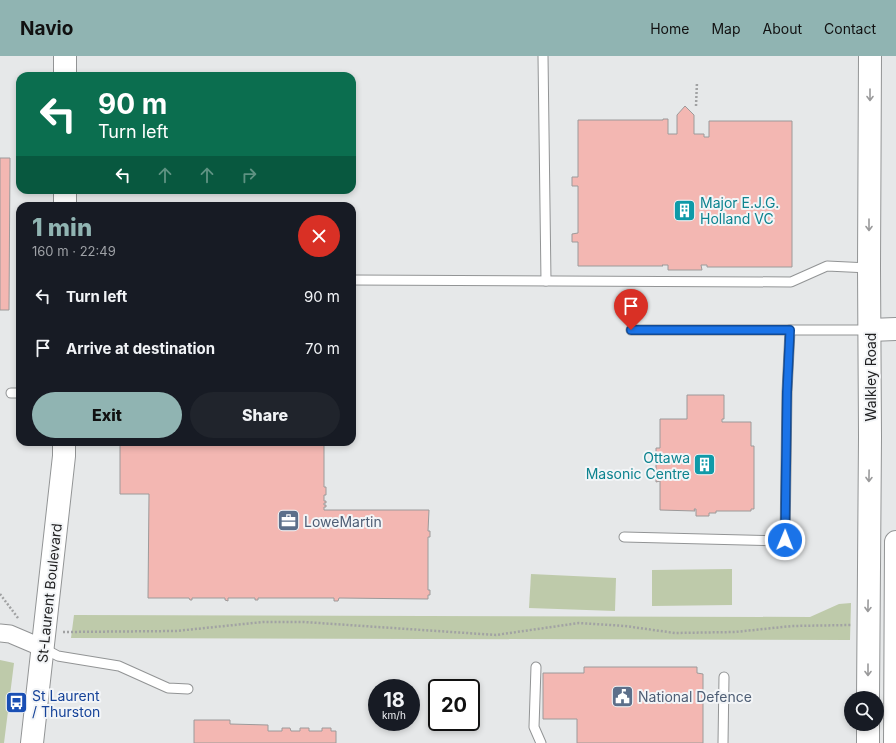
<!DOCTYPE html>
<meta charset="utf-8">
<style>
body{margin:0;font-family:Inter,sans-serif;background:#20242c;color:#f1f3f6;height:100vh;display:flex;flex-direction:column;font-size:15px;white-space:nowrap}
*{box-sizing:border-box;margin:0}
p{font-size:13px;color:#9ea1a6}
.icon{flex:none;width:22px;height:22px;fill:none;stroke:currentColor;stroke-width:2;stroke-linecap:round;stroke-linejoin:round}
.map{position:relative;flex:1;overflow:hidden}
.side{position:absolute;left:16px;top:146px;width:340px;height:244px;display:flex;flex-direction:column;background:#171b24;border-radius:12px;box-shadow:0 2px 6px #0003}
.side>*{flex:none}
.top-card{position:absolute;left:16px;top:16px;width:340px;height:122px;border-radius:12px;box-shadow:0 2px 6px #0003;background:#0b6e4f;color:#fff;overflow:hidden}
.controls{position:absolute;left:844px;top:635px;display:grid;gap:8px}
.controls a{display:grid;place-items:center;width:40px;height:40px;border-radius:50%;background:#171b24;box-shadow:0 2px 6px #0003;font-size:20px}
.speed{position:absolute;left:368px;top:623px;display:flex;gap:8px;font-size:20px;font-weight:700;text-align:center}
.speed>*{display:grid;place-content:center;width:52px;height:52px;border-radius:50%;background:#171b24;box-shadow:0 2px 6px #0003;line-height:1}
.speed small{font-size:10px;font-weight:400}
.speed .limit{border:2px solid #111;border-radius:6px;background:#fff;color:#111}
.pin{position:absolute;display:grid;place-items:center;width:34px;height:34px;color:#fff;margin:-41px -17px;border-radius:50% 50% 50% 0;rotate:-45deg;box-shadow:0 0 4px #0007}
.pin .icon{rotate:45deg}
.me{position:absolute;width:44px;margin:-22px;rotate:1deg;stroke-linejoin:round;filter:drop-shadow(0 0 3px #0008)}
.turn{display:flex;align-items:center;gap:14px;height:84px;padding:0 16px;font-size:18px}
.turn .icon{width:52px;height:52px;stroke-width:2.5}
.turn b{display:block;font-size:28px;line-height:34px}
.lanes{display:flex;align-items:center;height:38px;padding:0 16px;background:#0003;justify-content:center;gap:20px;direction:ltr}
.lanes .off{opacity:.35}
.round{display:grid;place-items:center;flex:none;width:42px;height:42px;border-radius:21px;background:#20242c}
.headline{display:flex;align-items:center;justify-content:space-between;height:68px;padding:0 16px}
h1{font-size:24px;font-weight:800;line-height:30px;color:#90b4b2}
.action{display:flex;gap:8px;margin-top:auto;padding:8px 16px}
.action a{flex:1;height:46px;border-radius:24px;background:#90b4b2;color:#111;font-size:16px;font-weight:800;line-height:46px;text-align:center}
.action a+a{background:#20242c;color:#f1f3f6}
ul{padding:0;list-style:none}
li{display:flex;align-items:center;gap:12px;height:52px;padding:0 16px}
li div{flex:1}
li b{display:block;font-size:15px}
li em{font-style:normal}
header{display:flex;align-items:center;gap:24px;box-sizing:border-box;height:56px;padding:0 20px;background:#90b4b2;color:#111}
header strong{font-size:19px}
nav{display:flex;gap:22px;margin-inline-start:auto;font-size:14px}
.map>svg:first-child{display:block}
</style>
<header>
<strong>Navio</strong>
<nav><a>Home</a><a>Map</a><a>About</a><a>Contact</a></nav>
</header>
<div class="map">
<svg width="896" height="687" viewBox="0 0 896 687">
<rect width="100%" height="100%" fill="#e6e8e9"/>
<g fill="#becaaa">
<path d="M732 513V549L652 550V514Z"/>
<path d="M531 518 616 522 615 555 529 552Z"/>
<path d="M851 547 850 584 71 582 74 559 810 561 839 548Z"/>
<path d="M0 604 14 607 4 687H0Z"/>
</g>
<g fill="#f3b7b2" stroke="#9c9a9a">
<path d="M685 50 694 59V78H704V81H709V65H792V211H707V209H701L702 214H668V209H662L663 210H578V186H572V178L578 177V130H572V121H578V64H663V63H668V78H677V59Z"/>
<path d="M0 102H10L9 254H0Z"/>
<path d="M687 339H724V363H722V366H751V390H754V453H751V455H716V457H709V460H696V453H694L695 455 660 454V425L656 426V392H660V363H687Z"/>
<path d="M120 386H324V431H326V439H324V445H326V447H324V449H326V451H324V454H429L428 475H430V481H428V534H430V539H428V543L339 542 338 545H334V542H258V544H255V542H228V545L225 544V542H192V544H190L189 542H148L149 438H120Z"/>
<path d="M584 611H697V617L703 618V687H577V663H543V617H584Z"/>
<path d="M194 664H230V668L268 669V675H282V672H290L291 675H300V672H309V675H322V672H331V675H336V687H194Z"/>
</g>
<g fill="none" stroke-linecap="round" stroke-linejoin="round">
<defs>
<g id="lane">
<path d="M543 0 546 225"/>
<path d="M352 224 791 226 827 210 869 212"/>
<path d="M631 274H870"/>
<path d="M11 337H20"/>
<path d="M624 481 785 485 787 336 790 274"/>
<path d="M43 592 58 600 64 601 119 610 168 632 188 633"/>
<path d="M536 611 534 671 541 687"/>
<path d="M723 687 724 621"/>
</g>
<path id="street" d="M0 577 10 578 43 592"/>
<g id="secondary">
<path d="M65 20V0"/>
<path d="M65 150V134"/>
<path d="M32 687 64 400V386"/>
</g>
<g id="primary">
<path d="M870 274 896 273"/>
<path d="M868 642 870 381 869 212 870 0"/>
<path d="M868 687V668"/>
<path d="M895 687 896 486"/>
</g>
</defs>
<use href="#lane" stroke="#929495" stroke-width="11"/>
<use href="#street" stroke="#929495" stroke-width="19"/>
<use href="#secondary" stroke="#929495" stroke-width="24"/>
<use href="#primary" stroke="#929495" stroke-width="24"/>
<g stroke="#a1a2a3" stroke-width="2.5" stroke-dasharray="2 2" stroke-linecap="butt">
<path d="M696 50 697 26"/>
<path d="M0 538 18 562"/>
<path d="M63 576 176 575 263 566H304L496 579 579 567 625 570 675 577 735 576 792 570 851 569"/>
</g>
<use href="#lane" stroke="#fff" stroke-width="9"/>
<use href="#street" stroke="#fff" stroke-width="17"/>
<use href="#secondary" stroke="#fff" stroke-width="22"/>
<use href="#primary" stroke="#fff" stroke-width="22"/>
</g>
<defs><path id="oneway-shaft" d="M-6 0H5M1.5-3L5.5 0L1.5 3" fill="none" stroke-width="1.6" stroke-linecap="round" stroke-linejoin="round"/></defs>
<g stroke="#9a9a9b">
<use href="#oneway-shaft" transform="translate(870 39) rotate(90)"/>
<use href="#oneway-shaft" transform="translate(869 169) rotate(90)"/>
<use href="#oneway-shaft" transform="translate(869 420) rotate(91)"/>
<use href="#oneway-shaft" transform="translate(868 550) rotate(91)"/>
<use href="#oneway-shaft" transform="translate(868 614) rotate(90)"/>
</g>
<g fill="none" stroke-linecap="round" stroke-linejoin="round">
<defs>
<path id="route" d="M631 274H790L787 336 785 484"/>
</defs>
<use href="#route" stroke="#114b97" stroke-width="10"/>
<use href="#route" stroke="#1a73e8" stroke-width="7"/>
</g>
<defs>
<symbol id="building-square" viewBox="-11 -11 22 22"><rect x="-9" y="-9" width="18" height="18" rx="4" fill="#0f9aa8" stroke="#f3f5f7"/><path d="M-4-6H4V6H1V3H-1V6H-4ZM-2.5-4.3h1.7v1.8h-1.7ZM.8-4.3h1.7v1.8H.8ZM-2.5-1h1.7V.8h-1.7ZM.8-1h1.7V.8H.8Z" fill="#fff"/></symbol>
<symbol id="office-square" viewBox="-11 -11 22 22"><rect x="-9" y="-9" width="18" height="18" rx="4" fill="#5c6f8a" stroke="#f3f5f7"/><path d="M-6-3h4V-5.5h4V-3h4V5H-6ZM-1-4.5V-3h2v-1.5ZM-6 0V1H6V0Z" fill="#fff"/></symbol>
<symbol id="civic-square" viewBox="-11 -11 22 22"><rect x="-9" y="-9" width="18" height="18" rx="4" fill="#5c6f8a" stroke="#f3f5f7"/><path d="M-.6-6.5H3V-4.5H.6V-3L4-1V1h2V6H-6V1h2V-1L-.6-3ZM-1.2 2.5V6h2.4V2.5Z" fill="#fff"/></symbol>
<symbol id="bus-square" viewBox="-11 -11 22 22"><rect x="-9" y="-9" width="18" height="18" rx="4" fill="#1a4fb4" stroke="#f3f5f7"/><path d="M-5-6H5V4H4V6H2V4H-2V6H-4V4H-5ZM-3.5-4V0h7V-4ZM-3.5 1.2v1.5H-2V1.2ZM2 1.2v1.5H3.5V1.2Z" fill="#fff"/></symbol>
</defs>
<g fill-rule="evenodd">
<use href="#building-square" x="672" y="142" width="25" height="25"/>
<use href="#building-square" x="692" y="396" width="25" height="25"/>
<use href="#office-square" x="276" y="452" width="25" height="25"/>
<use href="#civic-square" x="610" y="628" width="25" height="25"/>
<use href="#bus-square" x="4" y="634" width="25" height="25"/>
</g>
<g text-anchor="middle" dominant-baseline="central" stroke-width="4" stroke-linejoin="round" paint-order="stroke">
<g font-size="14" fill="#0d838f" stroke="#f3f5f7" text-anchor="start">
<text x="700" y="146">Major E.J.G.<tspan x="700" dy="16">Holland VC</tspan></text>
<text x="690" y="401" text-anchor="end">Ottawa<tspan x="690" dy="16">Masonic Centre</tspan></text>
</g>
<g font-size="14" fill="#1f1f20" stroke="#f3f5f7">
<text transform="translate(870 321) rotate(-90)">Walkley Road</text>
<text transform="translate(49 537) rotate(-84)">St-Laurent Boulevard</text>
</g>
<g font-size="14" fill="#4e5e75" stroke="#f3f5f7" text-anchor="start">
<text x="304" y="465">LoweMartin</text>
<text x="638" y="640">National Defence</text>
</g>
<g font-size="14" fill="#164399" stroke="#f3f5f7" text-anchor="start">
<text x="32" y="639">St Laurent<tspan x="32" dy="16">/ Thurston</tspan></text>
</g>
</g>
</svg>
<div class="controls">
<a><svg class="icon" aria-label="search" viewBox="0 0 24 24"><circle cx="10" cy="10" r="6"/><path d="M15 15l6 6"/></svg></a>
</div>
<div class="speed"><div>18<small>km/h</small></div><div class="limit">20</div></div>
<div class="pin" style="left:631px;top:274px;background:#d93025"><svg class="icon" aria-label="arrive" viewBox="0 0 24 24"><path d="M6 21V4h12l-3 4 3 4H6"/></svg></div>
<svg class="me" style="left:785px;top:484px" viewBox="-20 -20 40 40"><circle r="17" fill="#1a73e8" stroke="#fff" stroke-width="3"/><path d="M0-11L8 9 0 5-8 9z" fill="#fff"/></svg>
<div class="top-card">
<div class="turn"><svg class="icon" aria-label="left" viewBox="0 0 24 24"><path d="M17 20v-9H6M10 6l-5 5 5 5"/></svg><div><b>90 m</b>Turn left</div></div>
<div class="lanes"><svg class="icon" aria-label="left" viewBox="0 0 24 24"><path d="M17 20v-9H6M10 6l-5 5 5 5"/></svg><svg class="icon off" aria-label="ahead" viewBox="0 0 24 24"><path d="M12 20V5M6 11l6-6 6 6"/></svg><svg class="icon off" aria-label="ahead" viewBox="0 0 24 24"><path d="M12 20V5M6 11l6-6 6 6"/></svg><svg class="icon off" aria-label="right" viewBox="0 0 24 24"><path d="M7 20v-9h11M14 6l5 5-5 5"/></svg></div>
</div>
<section class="side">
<div class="headline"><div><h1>1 min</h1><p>160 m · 22:49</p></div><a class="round" style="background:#d93025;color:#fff"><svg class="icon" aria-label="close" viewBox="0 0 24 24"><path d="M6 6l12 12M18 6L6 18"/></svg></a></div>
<ul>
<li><svg class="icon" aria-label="left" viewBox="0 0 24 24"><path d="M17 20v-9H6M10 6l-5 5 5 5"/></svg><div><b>Turn left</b></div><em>90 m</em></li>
<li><svg class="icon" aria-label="arrive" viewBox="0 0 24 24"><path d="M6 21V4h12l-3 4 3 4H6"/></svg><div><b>Arrive at destination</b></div><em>70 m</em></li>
</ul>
<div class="action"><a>Exit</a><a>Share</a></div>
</section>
</div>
